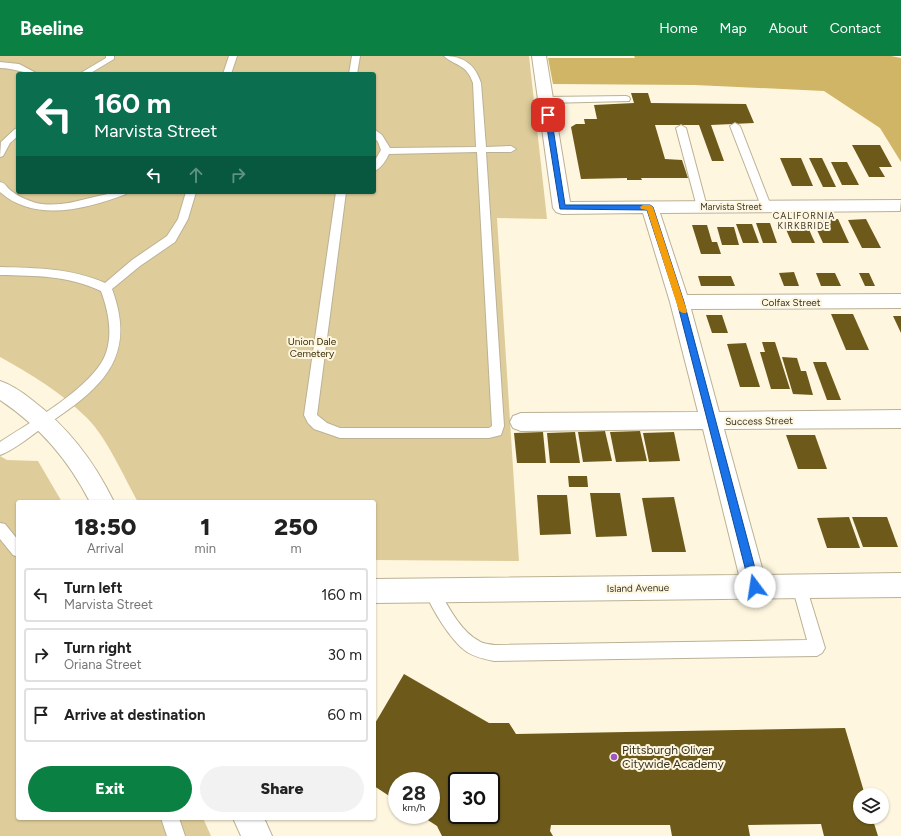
<!DOCTYPE html>
<style>
body{margin:0;font-family:Figtree,sans-serif;background:#f2f2f2;color:#222;height:100vh;display:flex;flex-direction:column;font-size:15px;white-space:nowrap}
*{box-sizing:border-box;margin:0}
p{font-size:13px;color:#767676}
.icon{flex:none;width:22px;height:22px;fill:none;stroke:currentColor;stroke-width:2;stroke-linecap:round;stroke-linejoin:round}
.map{position:relative;flex:1;overflow:hidden}
.drawer{position:absolute;left:16px;top:444px;width:360px;height:320px;display:flex;flex-direction:column;background:#fff;border-radius:4px;box-shadow:0 1px 3px #0004}
.drawer>*{flex:none}
.guide{position:absolute;left:16px;top:16px;width:360px;height:122px;border-radius:4px;box-shadow:0 1px 3px #0004;background:#0b6e4f;color:#fff;overflow:hidden}
.controls{position:absolute;left:853px;top:732px;display:grid;gap:8px}
.controls a{display:grid;place-items:center;width:36px;height:36px;border-radius:50%;background:#fff;box-shadow:0 1px 3px #0004;font-size:20px}
.speed{position:absolute;left:388px;top:716px;display:flex;gap:8px;font-size:20px;font-weight:700;text-align:center}
.speed>*{display:grid;place-content:center;width:52px;height:52px;border-radius:50%;background:#fff;box-shadow:0 1px 3px #0004;line-height:1}
.speed small{font-size:10px;font-weight:400}
.speed .limit{border:2px solid #111;border-radius:6px;background:#fff;color:#111}
.pin{position:absolute;display:grid;place-items:center;width:34px;height:34px;color:#fff;margin:-17px;border-radius:8px;box-shadow:0 2px 6px #0006}
.me{position:absolute;width:44px;margin:-22px;rotate:346deg;stroke-linejoin:round;filter:drop-shadow(0 0 3px #0008)}
.turn{display:flex;align-items:center;gap:14px;height:84px;padding:0 12px;font-size:18px}
.turn .icon{width:52px;height:52px;stroke-width:2.5}
.turn b{display:block;font-size:28px;line-height:34px}
.lanes{display:flex;align-items:center;height:38px;padding:0 12px;background:#0003;justify-content:center;gap:20px;direction:ltr}
.lanes .off{opacity:.35}
.eta{display:flex;justify-content:space-evenly;align-items:center;height:68px;text-align:center}
.eta b{font-size:24px;font-weight:800;line-height:28px}
.primary-button{display:flex;gap:8px;margin-top:auto;padding:8px 12px}
.primary-button a{flex:1;height:46px;border-radius:24px;background:#0b8043;color:#fff;font-size:16px;font-weight:800;line-height:46px;text-align:center}
.primary-button a+a{background:#f2f2f2;color:#222}
ul{padding:0;list-style:none}
li{display:flex;align-items:center;gap:12px;height:54px;margin:0 8px 6px;padding:0 4px;border:2px solid #e0e0e0;border-radius:4px}
li div{flex:1}
li b{display:block;font-size:15px}
li em{font-style:normal}
header{display:flex;align-items:center;gap:24px;box-sizing:border-box;height:56px;padding:0 20px;background:#0b8043;color:#fff}
header strong{font-size:19px}
nav{display:flex;gap:22px;margin-inline-start:auto;font-size:14px}
.map>svg:first-child{display:block}
</style>
<header>
<strong>Beeline</strong>
<nav><a>Home</a><a>Map</a><a>About</a><a>Contact</a></nav>
</header>
<div class="map">
<svg width="901" height="780" viewBox="0 0 901 780">
<rect width="100%" height="100%" fill="#fef6de"/>
<g fill="#decd9b" fill-rule="evenodd">
<path d="M0 0H529L547 163 497 162 519 505 374 504V446H138C124 421 107 382 87 362 62 337 31 318 0 301ZM18 18H374V136H18Z"/>
<path d="M0 400 7 404 38 405 62 446H18V762H203L211 780H0Z"/>
</g>
<path fill="#cfb565" d="M634 0H891L901 2V106L880 72 824 35 695 29 553 28 548 2H635Z"/>
<g fill="#6d5a1b" fill-rule="evenodd">
<path d="M631 37H648L651 47 746 48 754 67 711 69 724 105H712L699 69H655L665 103 682 104 688 122H641L642 124H627V122L581 123 571 71 576 68H585L584 63H597L594 49 634 47Z"/>
<path d="M852 89H880L892 111H879L885 121H869Z"/>
<path d="M780 102H801L813 130H792Z"/>
<path d="M809 102H822L836 131H823Z"/>
<path d="M831 106H847L859 129H842Z"/>
<path d="M812 163H838L849 187H823Z"/>
<path d="M866 163 881 192H862L848 164Z"/>
<path d="M756 167H770L777 187H763Z"/>
<path d="M736 168H752L759 187H743Z"/>
<path d="M692 169H707L712 186H717L721 198H701Z"/>
<path d="M784 169H807L815 187H792Z"/>
<path d="M717 171H734L739 189H722Z"/>
<path d="M794 216 799 230H784L779 217Z"/>
<path d="M816 217H835L841 230H821Z"/>
<path d="M859 217H869L875 230H865Z"/>
<path d="M698 220H731L735 230H701Z"/>
<path d="M831 258H853L869 294H846Z"/>
<path d="M706 259H722L728 277H712Z"/>
<path d="M893 260H901V277Z"/>
<path d="M762 286H775L790 333H771L760 296H765Z"/>
<path d="M746 287 760 331H740L727 288Z"/>
<path d="M782 301 797 302 801 315H806L813 339 793 338Z"/>
<path d="M813 306H826L841 344H827Z"/>
<path d="M605 375 612 405 583 406 578 376Z"/>
<path d="M640 375 647 405 616 406 610 376Z"/>
<path d="M543 376 546 407H517L514 377Z"/>
<path d="M575 376 580 407H550L547 377Z"/>
<path d="M674 376 680 405 649 406 643 377Z"/>
<path d="M786 379H815L827 413H798Z"/>
<path d="M568 420H587L588 431H569Z"/>
<path d="M590 437H620L627 480 596 481Z"/>
<path d="M537 439H567L571 478 540 479Z"/>
<path d="M674 441 686 496H652L642 442Z"/>
<path d="M849 461 860 492H827L817 462Z"/>
<path d="M852 461H887L898 491H863Z"/>
<path d="M404 618 489 667H509L516 678 845 672 865 739H860V761H872L878 780H824L821 768 748 769 750 780H672L670 769H551L550 775 553 780H442L437 770 420 759H431V725H397V745L374 730V669ZM457 725H491V759H457Z"/>
</g>
<g fill="none" stroke-linecap="round" stroke-linejoin="round">
<defs>
<g id="service">
<path d="M106 0H114V3L89 18H79L106 2Z"/>
<path d="M229 0H237L231 18H223Z"/>
<path d="M352 0H360L357 18H349Z"/>
<path d="M444 0C463 0 475 8 481 27L486 91 511 90 516 93 511 96H486L504 370 501 379 489 382H340L314 373 308 367 304 359 336 136H346L317 359 327 367 340 372H489L492 370 477 96 389 98C386 104 381 113 374 115V106L381 94 378 86 374 81V73L382 79 390 92 476 91 473 27C466 7 456 11 444 0Z"/>
<path d="M0 6 19 8 38 18C24 18 15 12 0 12Z"/>
<path d="M626 40 629 41 630 43 629 45 546 47 542 44 546 41Z"/>
<path d="M735 67 740 70 771 150 770 152H762L761 150 730 70Z"/>
<path d="M681 69 686 72 707 151 702 154 697 151 676 72Z"/>
<path d="M18 72V80L10 87 3 100 0 101 1 86 15 73Z"/>
<path d="M0 126C5 127 6 130 9 133 17 140 26 144 36 147 68 154 96 136 127 136L126 138C86 153 35 167 0 136Z"/>
<path d="M186 136H196L188 163 175 186 140 210 112 233C138 303 100 333 46 369 32 379 16 393 0 399V386C29 367 95 330 106 297 113 277 108 254 101 235 67 219 37 220 0 219V211C36 212 71 212 105 227L132 204 167 180 178 163Z"/>
<path d="M0 467 5 468 18 484V501L13 499 0 483Z"/>
<path d="M799 523 804 525 806 530 825 592 822 597 817 600 494 605C484 603 475 601 467 596 450 584 432 553 424 534L426 529 431 527 436 529C447 548 459 574 479 585 483 588 489 588 494 589L807 584 792 530 794 525Z"/>
<path d="M161 762H179L185 780H167Z"/>
</g>
<path id="minor" d="M532 0H546L570 146 901 144 900 155 660 157 687 239 901 238V252L691 253 719 356 901 354V372L724 373 764 519 901 517V541L374 547V523L739 519 703 373 521 375 513 372 510 366 513 360 521 357 698 356 670 246 643 157 562 158 556 156 553 152Z"/>
<g id="tertiary">
<path d="M0 325C12 329 22 336 32 344 68 371 94 405 114 446H90C68 403 40 371 0 344Z"/>
<path d="M233 762H264L272 780H241Z"/>
</g>
</defs>
<use href="#service" stroke="#bbb194" stroke-width="2"/>
<use href="#minor" stroke="#bbb194" stroke-width="2"/>
<use href="#tertiary" stroke="#bbb194" stroke-width="2"/>
<use href="#service" fill="#fff" fill-rule="evenodd"/>
<use href="#minor" fill="#fff" fill-rule="evenodd"/>
<use href="#tertiary" fill="#fff" fill-rule="evenodd"/>
</g>
<path fill="#1a73e8" stroke="#114b97" d="M548 57 551 59 565 149H650L653 151 684 246 760 531 758 534 755 536 751 534 750 531 677 246 647 154 560 153 545 59Z"/>
<path fill="#f59e0b" d="M643 149H650L653 151 687 255 686 257H683L679 255 647 154 641 153 640 151Z"/>
<circle fill="#9f55c8" stroke="#fef6de" stroke-width="1.5" cx="614" cy="701" r="4"/>
<g text-anchor="middle" dominant-baseline="central" stroke-width="4" stroke-linejoin="round" paint-order="stroke">
<g font-size="9" fill="#383428" stroke="#fef6de">
<text x="731" y="150">Marvista Street</text>
</g>
<g font-size="9" letter-spacing="1" fill="#383428" stroke="#fef6de">
<text x="804" y="159">CALIFORNIA<tspan x="804" dy="10">KIRKBRIDE</tspan></text>
</g>
<g font-size="10" fill="#383428" stroke="#fef6de">
<text x="791" y="246">Colfax Street</text>
<text transform="translate(759 365) rotate(-1)">Success Street</text>
<text transform="translate(638 532) rotate(-1)">Island Avenue</text>
</g>
<g font-size="10" fill="#382d09" stroke="#fef6de">
<text x="312" y="285">Union Dale<tspan x="312" dy="12">Cemetery</tspan></text>
</g>
<g font-size="12" fill="#383428" stroke="#fef6de" text-anchor="start">
<text x="622" y="694">Pittsburgh Oliver<tspan x="622" dy="14">Citywide Academy</tspan></text>
</g>
</g>
</svg>
<div class="controls">
<a><svg class="icon" aria-label="layers" viewBox="0 0 24 24"><path d="M12 4l9 5-9 5-9-5zM3 14l9 5 9-5"/></svg></a>
</div>
<div class="speed"><div>28<small>km/h</small></div><div class="limit">30</div></div>
<div class="pin" style="left:548px;top:59px;background:#d93025"><svg class="icon" aria-label="arrive" viewBox="0 0 24 24"><path d="M6 21V4h12l-3 4 3 4H6"/></svg></div>
<svg class="me" style="left:755px;top:531px" viewBox="-20 -20 40 40"><circle r="19" fill="#fff"/><path d="M0-13L10 11 0 6-10 11z" fill="#1a73e8"/></svg>
<div class="guide">
<div class="turn"><svg class="icon" aria-label="left" viewBox="0 0 24 24"><path d="M17 20v-9H6M10 6l-5 5 5 5"/></svg><div><b>160 m</b>Marvista Street</div></div>
<div class="lanes"><svg class="icon" aria-label="left" viewBox="0 0 24 24"><path d="M17 20v-9H6M10 6l-5 5 5 5"/></svg><svg class="icon off" aria-label="ahead" viewBox="0 0 24 24"><path d="M12 20V5M6 11l6-6 6 6"/></svg><svg class="icon off" aria-label="right" viewBox="0 0 24 24"><path d="M7 20v-9h11M14 6l5 5-5 5"/></svg></div>
</div>
<section class="drawer">
<div class="eta">
<div><b>18:50</b><p>Arrival</p></div>
<div><b>1</b><p>min</p></div>
<div><b>250</b><p>m</p></div>
</div>
<ul>
<li><svg class="icon" aria-label="left" viewBox="0 0 24 24"><path d="M17 20v-9H6M10 6l-5 5 5 5"/></svg><div><b>Turn left</b><p>Marvista Street</p></div><em>160 m</em></li>
<li><svg class="icon" aria-label="right" viewBox="0 0 24 24"><path d="M7 20v-9h11M14 6l5 5-5 5"/></svg><div><b>Turn right</b><p>Oriana Street</p></div><em>30 m</em></li>
<li><svg class="icon" aria-label="arrive" viewBox="0 0 24 24"><path d="M6 21V4h12l-3 4 3 4H6"/></svg><div><b>Arrive at destination</b></div><em>60 m</em></li>
</ul>
<div class="primary-button"><a>Exit</a><a>Share</a></div>
</section>
</div>
